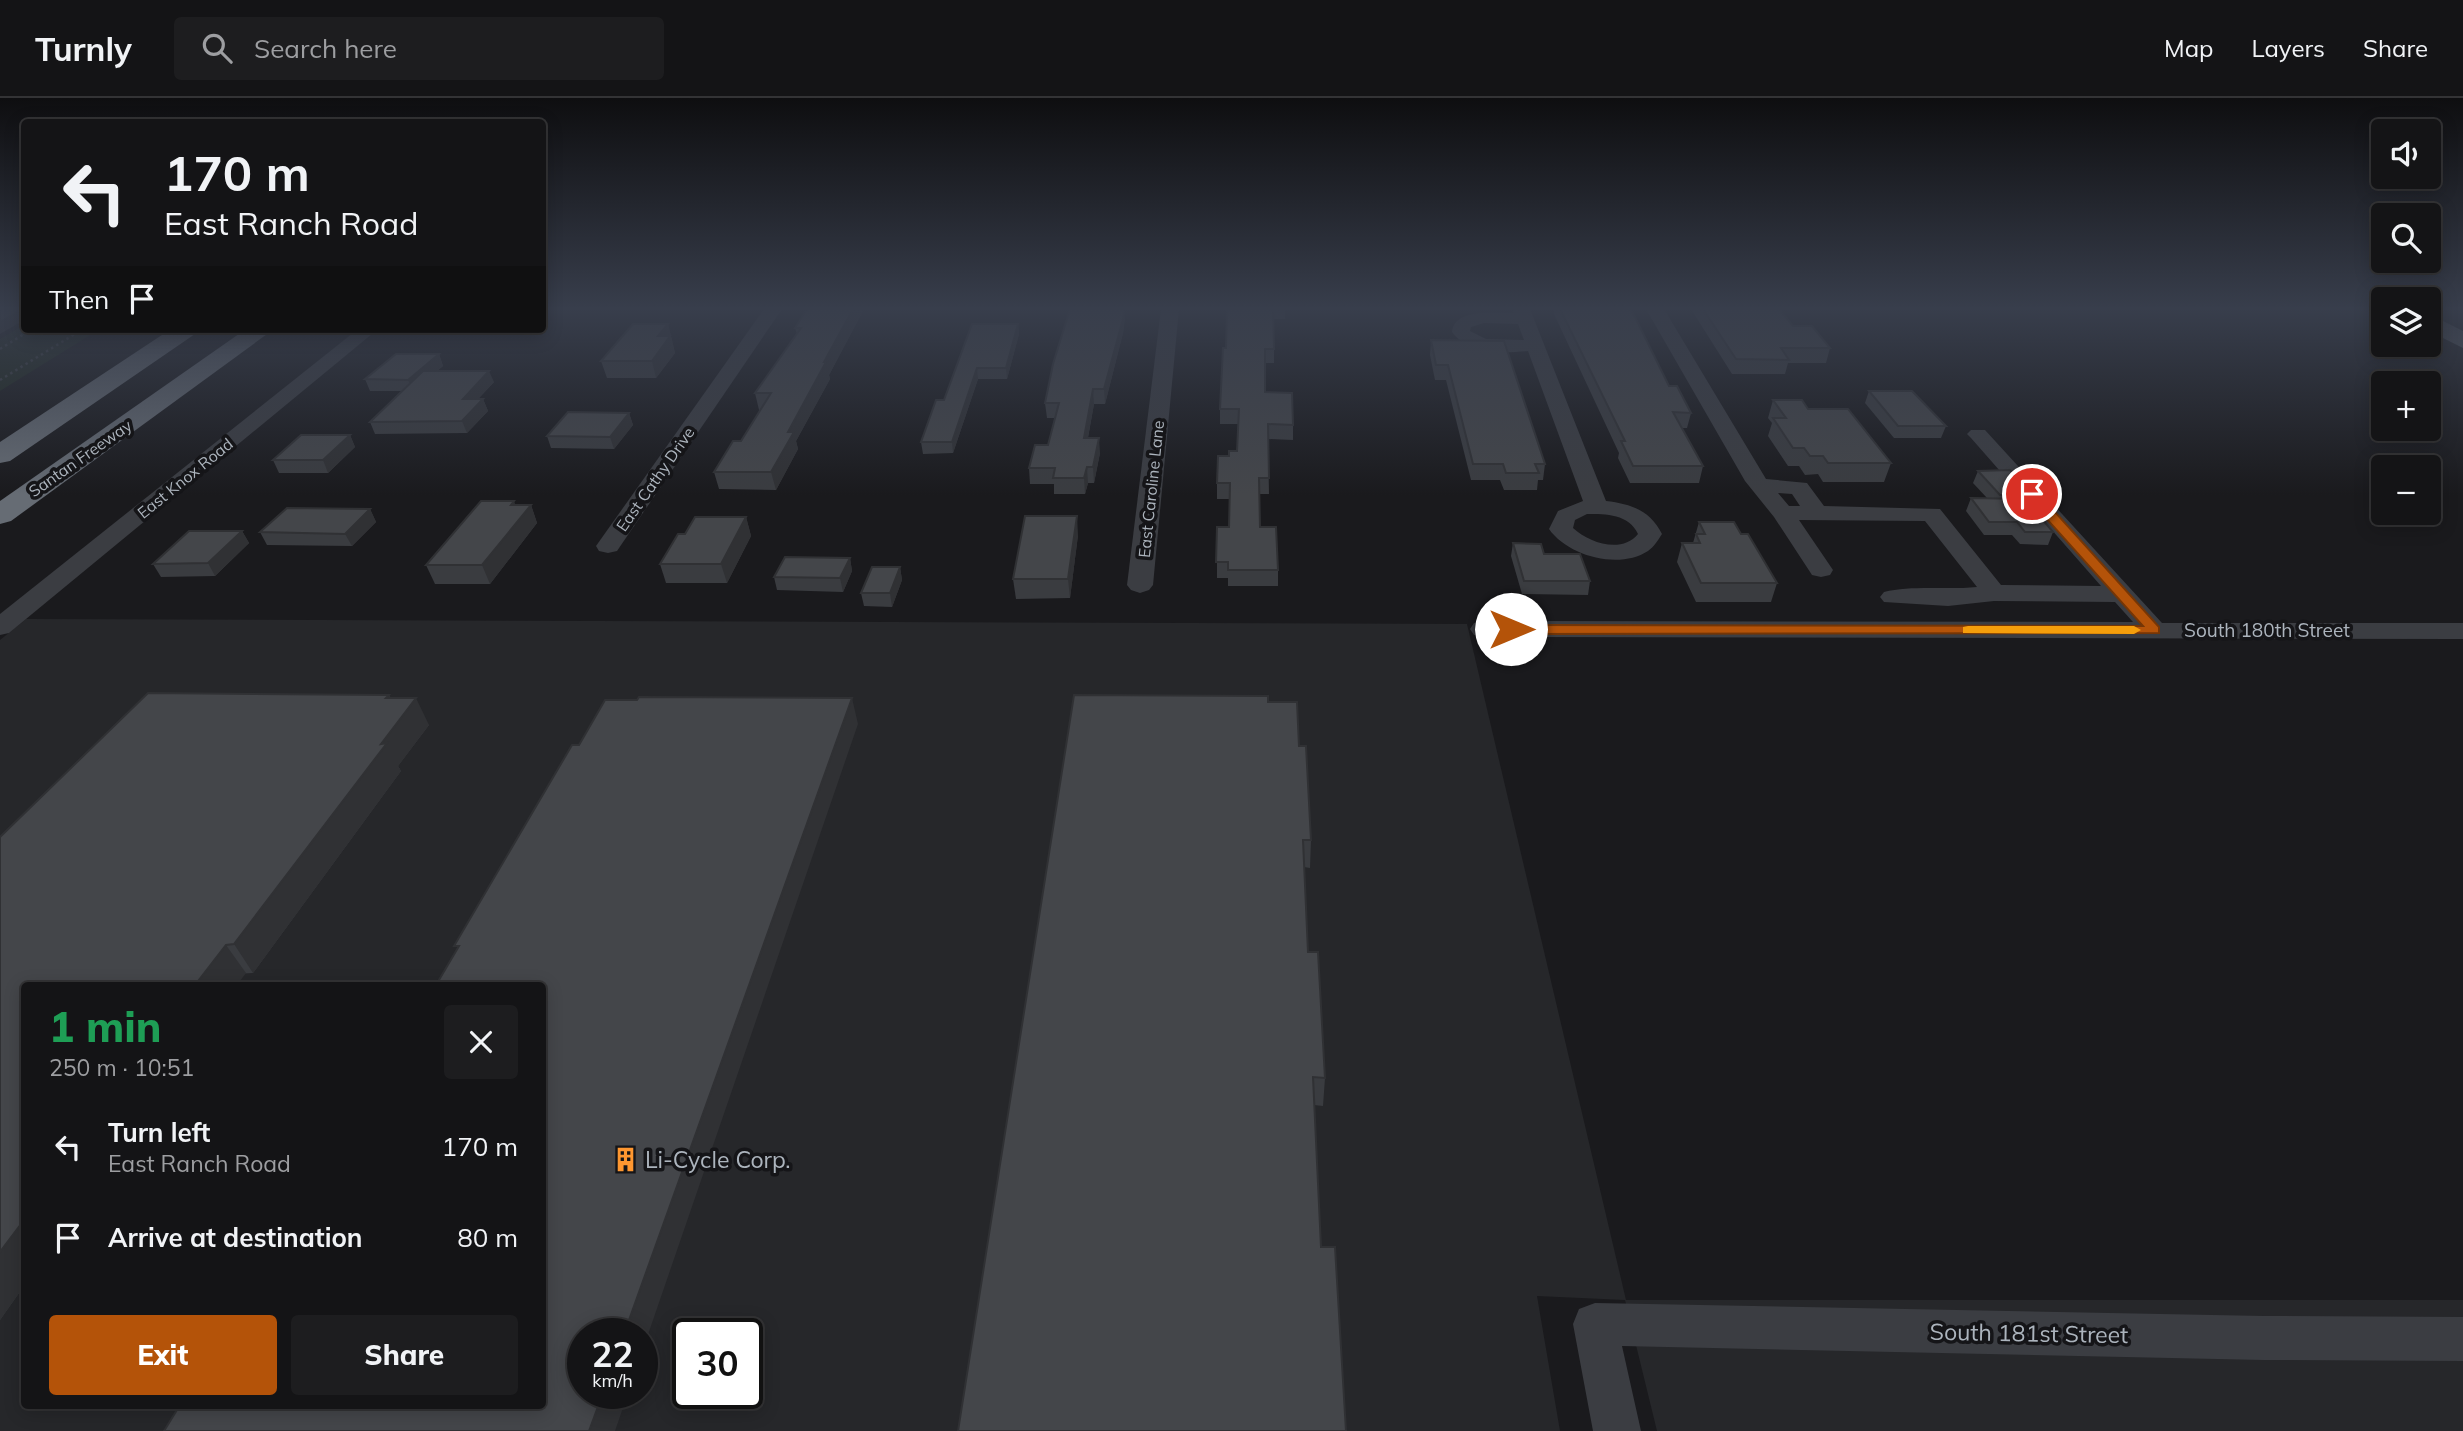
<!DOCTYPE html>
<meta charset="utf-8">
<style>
body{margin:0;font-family:Mulish,sans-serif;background:#1d1d1f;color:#f1f3f6;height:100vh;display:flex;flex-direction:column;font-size:26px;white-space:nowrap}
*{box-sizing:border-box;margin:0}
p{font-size:23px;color:#9d9ea1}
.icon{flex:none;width:38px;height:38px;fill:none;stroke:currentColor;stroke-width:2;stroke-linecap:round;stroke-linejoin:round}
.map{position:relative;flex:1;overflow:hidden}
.sheet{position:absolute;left:21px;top:884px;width:525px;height:427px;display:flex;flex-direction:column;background:#141416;border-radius:7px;box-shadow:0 4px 18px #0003,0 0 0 2px #333335}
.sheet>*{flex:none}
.guide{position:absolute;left:21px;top:21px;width:525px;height:214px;border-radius:7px;box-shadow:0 4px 18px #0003,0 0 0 2px #333335;background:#141416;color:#f1f3f6;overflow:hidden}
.tools{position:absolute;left:2371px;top:21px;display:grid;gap:14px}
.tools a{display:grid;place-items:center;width:70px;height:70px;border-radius:7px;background:#141416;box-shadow:0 4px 18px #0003,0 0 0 2px #333335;font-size:35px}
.speed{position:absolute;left:567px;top:1220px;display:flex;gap:14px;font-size:35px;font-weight:700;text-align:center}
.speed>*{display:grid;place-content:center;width:91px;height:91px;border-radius:50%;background:#141416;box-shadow:0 4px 18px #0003,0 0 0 2px #333335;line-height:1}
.speed small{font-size:18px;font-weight:400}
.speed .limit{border:4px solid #111;border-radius:10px;background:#fff;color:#111}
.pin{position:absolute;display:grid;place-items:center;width:60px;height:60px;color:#fff;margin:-30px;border:4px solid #fff;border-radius:50%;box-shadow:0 2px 7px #0007}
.me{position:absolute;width:77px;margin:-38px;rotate:90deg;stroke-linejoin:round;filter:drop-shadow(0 0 5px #0008)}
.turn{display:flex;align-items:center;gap:24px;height:147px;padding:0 28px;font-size:32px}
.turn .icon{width:91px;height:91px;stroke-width:2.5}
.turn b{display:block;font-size:49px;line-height:60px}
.then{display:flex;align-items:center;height:66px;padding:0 28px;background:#0003;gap:14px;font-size:26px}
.round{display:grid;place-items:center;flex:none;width:74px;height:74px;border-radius:7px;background:#1d1d1f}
.summary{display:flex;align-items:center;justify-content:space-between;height:119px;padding:0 28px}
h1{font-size:42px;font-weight:800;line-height:52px;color:#1e9e55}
.button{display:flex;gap:14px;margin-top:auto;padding:14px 28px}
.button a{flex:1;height:80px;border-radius:7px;background:#b45309;color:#fff;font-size:28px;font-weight:800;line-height:80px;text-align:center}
.button a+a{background:#1d1d1f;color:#f1f3f6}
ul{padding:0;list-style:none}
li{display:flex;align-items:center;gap:21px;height:91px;padding:0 28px}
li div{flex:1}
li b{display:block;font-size:26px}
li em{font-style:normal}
header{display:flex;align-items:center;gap:42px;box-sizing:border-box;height:98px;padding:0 35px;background:#141416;border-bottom:2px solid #333335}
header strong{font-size:33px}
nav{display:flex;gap:38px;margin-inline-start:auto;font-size:24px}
.search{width:490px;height:63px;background:#1d1d1f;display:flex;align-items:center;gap:18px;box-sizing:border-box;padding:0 24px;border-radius:7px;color:#9d9ea1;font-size:26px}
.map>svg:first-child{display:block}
</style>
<header>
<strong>Turnly</strong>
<div class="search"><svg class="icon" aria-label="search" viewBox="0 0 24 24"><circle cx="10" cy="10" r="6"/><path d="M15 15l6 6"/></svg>Search here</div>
<nav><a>Map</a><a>Layers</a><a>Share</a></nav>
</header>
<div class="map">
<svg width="2463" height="1333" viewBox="0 0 2463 1333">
<rect width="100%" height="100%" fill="#1a1a1d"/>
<path fill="#26272a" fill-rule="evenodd" d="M26 521 1467 526 1626 1202H2463V1333H1657L1625 1202 1537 1198 1560 1333H0V542ZM24 887H542V1307H24ZM583 1236H642V1295H583ZM688 1236H747V1295H688Z"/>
<path fill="#1f291f" d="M24 227V231H100L0 293V241Z"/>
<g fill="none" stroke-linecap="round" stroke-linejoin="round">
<g stroke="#414449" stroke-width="2.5" stroke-dasharray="2.5 3.5" stroke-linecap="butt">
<path d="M0 251 32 231"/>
<path d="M0 282 83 231"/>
</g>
<g fill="#3b3d42" fill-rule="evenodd">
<path d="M764 211H782L617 453 608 455 599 453 596 448Z"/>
<path d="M1161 211H1179L1153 487 1149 492 1140 495 1131 492 1127 487Z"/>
<path d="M1512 211H1530L1606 403C1631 406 1650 412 1662 436 1658 442 1654 449 1648 453 1619 472 1568 458 1549 431L1558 413 1583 403 1528 253C1502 255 1469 257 1452 234 1454 210 1496 215 1514 215ZM1484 225 1518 226 1524 242 1486 241 1470 233 1471 229ZM1587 416C1606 416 1629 416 1638 436 1622 456 1589 445 1573 430L1575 422Z"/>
<path d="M1646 211H1664L1766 381 1807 385 1824 408 1940 411 2001 487 2101 488 1971 340 1967 336 1971 332H1985L2162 525H2463V541L1483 539 1474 537 1470 531 1474 525 1483 523 2133 524 2115 504 1994 503 1948 508 1884 504 1880 499 1884 494C1911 487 1947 492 1977 489L1925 423 1799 422 1833 472 1830 477 1821 479 1812 477 1774 419 1745 383ZM1778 395 1792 396 1800 408H1789Z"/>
<path d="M358 231H378L9 535 0 537V516Z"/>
<path d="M1595 1205 2264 1218 2463 1219V1263L2264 1262 1622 1248 1641 1333H1593L1573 1226 1579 1211Z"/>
</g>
<path fill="#565b61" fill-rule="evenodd" d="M2429 216 2463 233V250L2429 233Z"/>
<g fill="#666c74" fill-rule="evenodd">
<path d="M171 231H199L195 236 10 363 0 365V344Z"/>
<path d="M246 231H274L11 423 0 426V403Z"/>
</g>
</g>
<g fill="#3a3c40">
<path d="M807 211H864L829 277 830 281 796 343 798 351 776 392 719 391 714 374 741 343 761 312H759L755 295 797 236 795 230Z"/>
<path d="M1227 211H1285V221H1274V265H1265V294L1293 327V342L1268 341 1269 396H1259L1260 429 1278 472V488H1228V480H1217V429H1229L1230 401H1217V385L1229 358 1237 353 1238 326H1220V311L1226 250Z"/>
<path d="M1554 211H1631L1669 288 1691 315 1687 330H1682L1703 368 1699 385H1630L1618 360 1619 355 1554 216Z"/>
<path d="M1691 211H1779L1793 228 1830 250 1826 265H1788L1785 276H1732Z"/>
<path d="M1125 220 1123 235 1105 306H1094L1088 340 1100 355 1094 385H1088L1085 396H1054V386H1030L1029 370 1048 347 1055 320H1047L1045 305Z"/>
<path d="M668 226 675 255 656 280H607L601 263Z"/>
<path d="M1018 226 1019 236 1007 281H978L953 355 923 356 921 344 944 302Z"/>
<path d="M1431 242 1545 366 1543 382H1538L1537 392H1504L1500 382H1471L1446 282H1435L1430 257Z"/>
<path d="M439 256 443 268 437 273 494 284 478 301H483L488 313 467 335 375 336 370 324 402 293H370L365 281Z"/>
<path d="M1869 293 1946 328 1941 340H1894L1865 305Z"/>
<path d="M1773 302 1808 311 1891 365 1884 384H1823L1818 376 1805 377 1799 368H1788L1768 338 1772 325 1768 320Z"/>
<path d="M629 315 633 327 614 351 551 350 547 338Z"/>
<path d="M350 337 355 349 328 375H279L273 362Z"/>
<path d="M1978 373 2033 397 2029 406 2053 434 2048 447 2020 446 2012 437H1984L1966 413 1971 400H1987L1973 385Z"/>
<path d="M515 407H531L537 425 490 486H435L426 467Z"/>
<path d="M370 411 376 424 352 448 267 447 260 434Z"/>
<path d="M746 419 751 438 727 485H666L660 466 685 436Z"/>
<path d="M1699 424 1741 436 1777 485 1771 504H1696L1677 464 1682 445H1693Z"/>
<path d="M242 433 249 445 215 478 161 479 153 466Z"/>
<path d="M1078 437 1070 500 1016 501 1013 481Z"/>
<path d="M1513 445 1544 456 1590 483 1588 497 1522 496 1511 458Z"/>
<path d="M850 460 852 473 843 494 777 492 774 479Z"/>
<path d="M900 469 902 482 892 509 864 508 861 495Z"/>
<path d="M389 597 391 600 429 627 398 668 401 673 253 875 24 887V1188L0 1222V739Z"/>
<path d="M1268 604 1299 648 1311 742 1310 770 1304 769 1308 854 1325 980 1323 1008 1314 1007 958 1333Z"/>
</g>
<g fill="#303134">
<path d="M24 211V222L0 236V224Z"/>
<path d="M853 211H864L829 277 830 281 796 343 798 351 776 392 771 374 788 334Z"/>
<path d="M1124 211 1125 220 1123 235 1105 306 1104 291Z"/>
<path d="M668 226 675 255 656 280 652 263 658 238Z"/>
<path d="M1018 226 1019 236 1007 281 1006 270Z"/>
<path d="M439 256 443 268 413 293 408 282Z"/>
<path d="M977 270 978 281 953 355 952 344Z"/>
<path d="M489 273 494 284 467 313 463 301Z"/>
<path d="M1093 291 1094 306 1085 355 1084 340Z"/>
<path d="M483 301 488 313 467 335 462 323Z"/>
<path d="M629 315 633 327 614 351 610 339Z"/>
<path d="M350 337 355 349 328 375 323 362Z"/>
<path d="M1099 340 1100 355 1094 385 1093 369Z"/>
<path d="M1087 369 1088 385 1085 396 1084 380Z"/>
<path d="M514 403 520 420 531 407 537 425 490 486 482 467Z"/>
<path d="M370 411 376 424 352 448 345 436Z"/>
<path d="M1077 418 1078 437 1070 500 1068 481Z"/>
<path d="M746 419 751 438 727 485 721 466Z"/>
<path d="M242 433 249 445 215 478 208 465Z"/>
<path d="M850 460 852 473 843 494 840 480Z"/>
<path d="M900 469 902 482 892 509 890 495Z"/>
<path d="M389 597 400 620 416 600 429 627 398 668 401 673 253 875 234 846 381 646 386 600Z"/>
<path d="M852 600 858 626 642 1254V1236H624Z"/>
<path d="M226 847 246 875 237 887H195Z"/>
<path d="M24 1122V1188L0 1222V1154Z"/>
<path d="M603 1295H628L615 1333H589Z"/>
</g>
<g fill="#44464a" stroke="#303134" stroke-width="2">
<path d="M0 211H24L0 224Z"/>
<path d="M807 211H853L824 264H826L788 334H794L771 374H714L733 343H741L771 295H755L801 230H795Z"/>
<path d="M1070 211H1124L1123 221 1104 291H1093L1084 340H1099L1093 369H1087L1084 380H1053L1055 370H1029L1035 347H1048L1059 305H1045L1053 266Z"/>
<path d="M1227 211H1273L1274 251H1265V294L1292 295 1293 327 1268 326 1269 380H1259L1260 429H1276L1278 472H1228V464H1216L1217 429H1229L1230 385H1217L1218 358H1229V353H1237L1239 311H1220L1223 250H1226Z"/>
<path d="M1560 211H1631L1669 288H1677L1691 315 1673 314 1703 368H1633L1621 343H1625Z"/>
<path d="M1703 211H1779L1793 228H1812L1830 250H1781L1789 262 1736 261Z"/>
<path d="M633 226H668L658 238H670L652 263H601Z"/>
<path d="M972 226H1018L1006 270H977L952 344H921L936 302H944Z"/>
<path d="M1431 242 1504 243 1545 366H1535L1539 375H1506L1503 366H1473L1448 267H1436Z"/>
<path d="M396 256H439L408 282 365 281Z"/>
<path d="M423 273H489L463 301H483L462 323 370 324Z"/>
<path d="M1869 293H1912L1946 328H1898Z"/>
<path d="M1773 302H1802L1808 311H1848L1891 365H1828L1823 358H1810L1804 350H1793L1773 320H1786Z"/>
<path d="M568 314 629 315 610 339 547 338Z"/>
<path d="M301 337H350L323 362H273Z"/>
<path d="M2010 372 2033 397H2000L1978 373Z"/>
<path d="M1971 400 2025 401 2053 434H2025L2017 424H1989Z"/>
<path d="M481 403H514L511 407H531L482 467H426Z"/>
<path d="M287 410 370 411 345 436 260 434Z"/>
<path d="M1025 418H1077L1068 481H1013Z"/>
<path d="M695 419H746L721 466H660L678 436H685Z"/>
<path d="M1699 424H1734L1741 436H1748L1777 485H1701L1682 445H1700L1696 436H1705Z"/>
<path d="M189 433H242L208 465 153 466Z"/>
<path d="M1513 445 1541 446 1544 456H1580L1590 483H1524Z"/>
<path d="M785 459 850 460 840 480 774 479Z"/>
<path d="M872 469H900L890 495H861Z"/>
<path d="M148 595 389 597 386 600H416L381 646 387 645 234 846 226 847 195 887H24V1122L0 1154V739Z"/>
<path d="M1074 597 1268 598V604H1297L1299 648H1306L1311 742H1303L1308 854H1318L1325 980 1313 979 1321 1149H1335L1346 1333H958Z"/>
<path d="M639 599 852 600 624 1236H583V1295H603L589 1333H164L180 1307H542V887H436L459 848H454L572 647H579L605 602H637Z"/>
</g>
<linearGradient id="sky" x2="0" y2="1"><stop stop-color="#0e0e10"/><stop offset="0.53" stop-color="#383e4c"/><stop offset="1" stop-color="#383e4c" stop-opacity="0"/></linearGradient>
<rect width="2463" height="397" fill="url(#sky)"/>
<path fill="#b45309" stroke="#753606" stroke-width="2" d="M2032 392 2036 393 2159 529V535L1511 536 1504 531 1511 527 2143 528 2027 399V393Z"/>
<path fill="#f59e0b" d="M1968 528H2134L2141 532 2134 536 1963 535V529Z"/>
<defs>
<symbol id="building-bare" viewBox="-9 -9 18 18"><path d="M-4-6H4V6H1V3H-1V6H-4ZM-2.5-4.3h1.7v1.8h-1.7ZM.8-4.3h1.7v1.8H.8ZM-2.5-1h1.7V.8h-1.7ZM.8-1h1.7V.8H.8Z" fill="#ff9730" stroke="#151518" stroke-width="2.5" paint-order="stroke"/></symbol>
</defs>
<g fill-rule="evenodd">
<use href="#building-bare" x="608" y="1044" width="35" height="35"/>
</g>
<g text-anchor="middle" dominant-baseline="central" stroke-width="7" stroke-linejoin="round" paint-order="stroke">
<g font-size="16" fill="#acb4bd" stroke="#151518">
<text transform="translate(80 360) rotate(-35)">Santan Freeway</text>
<text transform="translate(185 380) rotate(-39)">East Knox Road</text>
<text transform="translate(655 381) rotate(-55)">East Cathy Drive</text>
<text transform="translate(1151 391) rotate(-84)">East Caroline Lane</text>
</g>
<g font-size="19" fill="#acb4bd" stroke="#151518">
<text x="2267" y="532">South 180th Street</text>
</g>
<g font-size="23" fill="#acb4bd" stroke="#151518" text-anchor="start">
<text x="645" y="1061">Li-Cycle Corp.</text>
</g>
<g font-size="23" fill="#acb4bd" stroke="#151518">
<text transform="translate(2029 1235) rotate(1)">South 181st Street</text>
</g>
</g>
</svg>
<div class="tools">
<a><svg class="icon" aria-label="sound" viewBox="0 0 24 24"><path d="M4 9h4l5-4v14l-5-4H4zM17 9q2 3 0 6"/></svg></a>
<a><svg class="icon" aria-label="search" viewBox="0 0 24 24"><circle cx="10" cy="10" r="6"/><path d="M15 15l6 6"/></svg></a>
<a><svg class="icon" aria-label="layers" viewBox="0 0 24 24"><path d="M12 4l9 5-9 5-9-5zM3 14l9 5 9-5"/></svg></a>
<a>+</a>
<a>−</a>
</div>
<div class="speed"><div>22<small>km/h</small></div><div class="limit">30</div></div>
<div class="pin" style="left:2032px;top:396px;background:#d93025"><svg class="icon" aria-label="arrive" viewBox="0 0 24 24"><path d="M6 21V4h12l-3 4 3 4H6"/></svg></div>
<svg class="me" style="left:1511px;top:531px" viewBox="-20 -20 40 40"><circle r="19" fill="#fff"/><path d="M0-13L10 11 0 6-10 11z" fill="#b45309"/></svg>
<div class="guide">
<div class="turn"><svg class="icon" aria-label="left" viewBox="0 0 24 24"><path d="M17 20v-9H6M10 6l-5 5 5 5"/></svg><div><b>170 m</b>East Ranch Road</div></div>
<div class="then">Then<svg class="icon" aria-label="arrive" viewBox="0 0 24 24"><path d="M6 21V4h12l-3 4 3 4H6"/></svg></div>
</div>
<section class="sheet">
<div class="summary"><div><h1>1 min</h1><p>250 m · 10:51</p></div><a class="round"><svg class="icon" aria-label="close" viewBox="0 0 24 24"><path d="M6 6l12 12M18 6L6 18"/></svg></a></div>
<ul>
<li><svg class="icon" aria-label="left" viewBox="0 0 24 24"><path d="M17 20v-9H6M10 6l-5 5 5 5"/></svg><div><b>Turn left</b><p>East Ranch Road</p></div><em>170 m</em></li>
<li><svg class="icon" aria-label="arrive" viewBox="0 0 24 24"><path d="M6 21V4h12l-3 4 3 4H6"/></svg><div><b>Arrive at destination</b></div><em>80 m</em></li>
</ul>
<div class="button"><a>Exit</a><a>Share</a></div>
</section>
</div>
